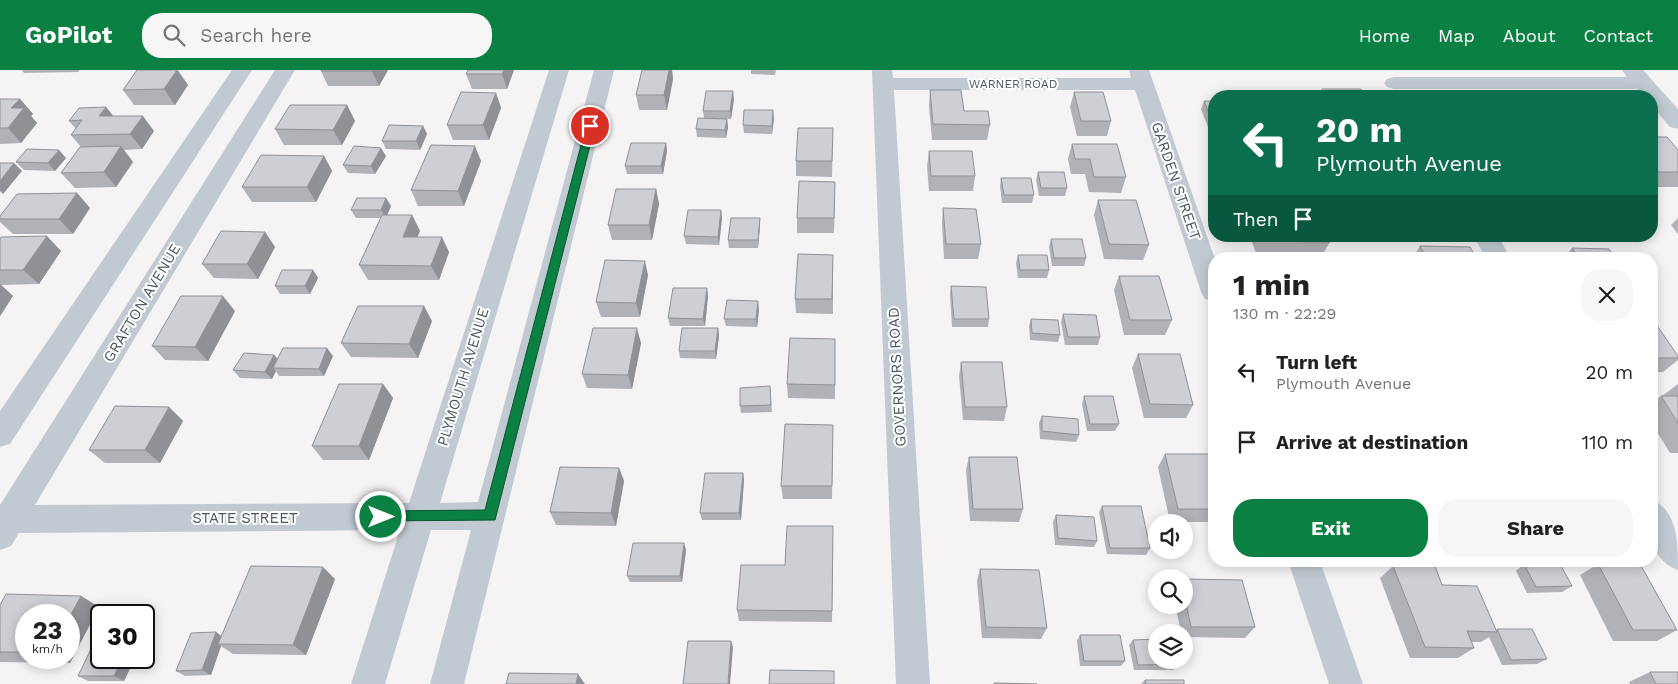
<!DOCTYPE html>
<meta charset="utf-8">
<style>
body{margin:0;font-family:"Work Sans",sans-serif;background:#f6f6f6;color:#202124;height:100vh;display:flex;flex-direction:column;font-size:19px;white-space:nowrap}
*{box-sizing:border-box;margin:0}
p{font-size:16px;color:#757577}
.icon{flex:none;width:28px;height:28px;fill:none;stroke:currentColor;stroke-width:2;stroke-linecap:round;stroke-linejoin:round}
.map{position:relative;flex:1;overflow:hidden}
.side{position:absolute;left:1208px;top:182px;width:450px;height:315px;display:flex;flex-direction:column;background:#fff;border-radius:20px;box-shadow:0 2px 12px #0003}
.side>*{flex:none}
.hud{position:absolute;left:1208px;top:20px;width:450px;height:152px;border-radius:20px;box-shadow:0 2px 12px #0003;background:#0b6e4f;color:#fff;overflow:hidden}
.buttons{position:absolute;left:1148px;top:444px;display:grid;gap:10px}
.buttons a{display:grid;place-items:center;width:45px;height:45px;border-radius:50%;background:#fff;box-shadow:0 2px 12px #0003;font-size:25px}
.speed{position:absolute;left:15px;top:534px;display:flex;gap:10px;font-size:25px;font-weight:700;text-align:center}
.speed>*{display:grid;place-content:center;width:65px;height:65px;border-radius:50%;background:#fff;box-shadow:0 2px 12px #0003;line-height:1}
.speed small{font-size:12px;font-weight:400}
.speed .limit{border:2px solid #111;border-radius:8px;background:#fff;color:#111}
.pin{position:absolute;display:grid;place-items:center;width:42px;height:42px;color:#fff;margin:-21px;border:2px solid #fff;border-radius:50%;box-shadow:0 1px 5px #0007}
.me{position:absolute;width:55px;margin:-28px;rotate:90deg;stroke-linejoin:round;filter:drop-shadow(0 0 4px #0008)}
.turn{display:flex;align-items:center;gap:18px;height:105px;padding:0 25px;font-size:22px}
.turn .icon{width:65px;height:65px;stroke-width:2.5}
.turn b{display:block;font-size:35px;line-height:42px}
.then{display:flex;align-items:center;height:48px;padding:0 25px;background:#0003;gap:10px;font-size:19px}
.round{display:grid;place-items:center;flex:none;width:52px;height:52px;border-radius:20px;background:#f6f6f6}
.summary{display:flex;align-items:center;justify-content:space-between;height:85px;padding:0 25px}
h1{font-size:30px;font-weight:700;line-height:38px}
.cta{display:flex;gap:10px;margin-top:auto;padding:10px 25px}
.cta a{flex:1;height:58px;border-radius:20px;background:#0b8043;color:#fff;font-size:20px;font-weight:700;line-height:58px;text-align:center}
.cta a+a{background:#f6f6f6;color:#202124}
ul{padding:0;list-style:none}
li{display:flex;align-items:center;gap:15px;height:70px;padding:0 25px}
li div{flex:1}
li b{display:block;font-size:19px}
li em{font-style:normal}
header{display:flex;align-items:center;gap:30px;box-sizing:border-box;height:70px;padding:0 25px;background:#0b8043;color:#fff}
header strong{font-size:24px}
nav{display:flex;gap:28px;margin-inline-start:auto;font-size:18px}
.search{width:350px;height:45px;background:#f6f6f6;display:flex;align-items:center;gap:12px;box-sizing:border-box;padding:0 18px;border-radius:20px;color:#757577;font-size:19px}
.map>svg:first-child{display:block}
</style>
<header>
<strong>GoPilot</strong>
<div class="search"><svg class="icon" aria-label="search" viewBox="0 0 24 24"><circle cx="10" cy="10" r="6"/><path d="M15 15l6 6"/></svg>Search here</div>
<nav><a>Home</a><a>Map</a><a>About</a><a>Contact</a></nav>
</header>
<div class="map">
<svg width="1678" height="614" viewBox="0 0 1678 614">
<rect width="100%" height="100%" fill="#f5f3f3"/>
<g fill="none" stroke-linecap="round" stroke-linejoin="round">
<g fill="#c1cad2" fill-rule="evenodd">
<path d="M232 0H252L10 374 0 377V341Z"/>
<path d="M275 0H295L35 435 409 433 549 0H569L440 433 478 432 594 0H614L464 614H430L471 460H431L385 614H351L400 460 19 463 11 476 0 480V435Z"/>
<path d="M872 0H892L893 8H1131L1129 0H1149L1215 189 1214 231 1205 229 1201 222 1135 20H894L930 614H896Z"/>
<path d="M1622 0H1643L1678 39V59L1670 57 1651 35V26H1644L1638 19H1394L1387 17 1384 13 1387 9 1394 7H1627Z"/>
<path d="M1474 166H1498L1511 189H1486Z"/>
<path d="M1651 429C1678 440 1678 474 1678 500 1647 489 1651 456 1651 429Z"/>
<path d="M1288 491H1320L1363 614H1329Z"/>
</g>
</g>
<g fill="#b0b2b7" fill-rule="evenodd">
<path d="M22 0H80L78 2 24 3Z"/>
<path d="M137 0H178L188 15 175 35H134L123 20Z"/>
<path d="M321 0H388L379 16H328L321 1Z"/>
<path d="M514 0 507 19H472L466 4Z"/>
<path d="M642 0H672L673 9 667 40H639L636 25Z"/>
<path d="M751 0H776L775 5 751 4Z"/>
<path d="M1322 19 1365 26H1318Z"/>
<path d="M930 20 964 41 990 55 987 70H932L929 36Z"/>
<path d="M1460 21 1507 26H1457Z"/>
<path d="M1074 22 1111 51 1107 66H1077L1070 37Z"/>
<path d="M496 23 501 38 489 70H453L447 55Z"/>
<path d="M0 29H20L33 44 31 46 37 53 21 73 0 74Z"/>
<path d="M734 29 731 49H727L728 57 726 68 697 67 696 59 704 48 703 41Z"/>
<path d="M1204 31H1214V62H1210L1201 39Z"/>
<path d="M347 35 355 51 342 75H284L275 59Z"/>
<path d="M106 37 113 46 154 61 142 79 124 80 133 92 116 117 75 118 61 103 81 77 71 65 76 59 69 51Z"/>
<path d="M774 48 772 64 744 63 743 55Z"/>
<path d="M423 56 427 64 420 80 386 79 382 71Z"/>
<path d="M833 58 832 107 796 106V91Z"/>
<path d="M1651 67 1678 80V117H1651Z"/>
<path d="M666 73 667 81 663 104H627L625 96Z"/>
<path d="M1072 74 1126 107 1121 123 1089 122 1085 104H1071L1068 89Z"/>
<path d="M929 81 975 106 973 121H929L927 96Z"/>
<path d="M324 86 332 101 316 132H252L242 117Z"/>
<path d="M386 86 375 104 348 103 343 95Z"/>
<path d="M66 88 55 101 24 100 16 92Z"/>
<path d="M481 91 464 136H418L411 120Z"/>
<path d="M1038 102 1067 118 1065 126H1039L1036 110Z"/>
<path d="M1001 108 1034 125 1032 133H1002L1000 116Z"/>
<path d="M656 119 659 134 652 170H612L608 155Z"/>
<path d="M77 123 90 138 73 164H13L0 152V146Z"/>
<path d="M835 127 834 163H797V148Z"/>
<path d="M386 128 391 136 387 145H412L420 161 417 167 449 182 439 210H368L359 195 381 148H356L351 140Z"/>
<path d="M1098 130 1149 175 1143 190 1104 189 1094 145Z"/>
<path d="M943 138 981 174 978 189H944L942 153Z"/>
<path d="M721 140 722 148 719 175 686 174 684 166Z"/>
<path d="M760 148V156L758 178H729L728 170Z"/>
<path d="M1678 148V164L1671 155Z"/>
<path d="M265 162 275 177 258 209 214 208 202 194Z"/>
<path d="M1250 166H1327L1330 172 1321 187 1257 186Z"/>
<path d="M1539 166H1586L1581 171H1542Z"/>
<path d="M0 169 61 181 39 214 1 215 13 226 0 246Z"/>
<path d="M1051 169 1086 188 1084 196H1052L1049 177Z"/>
<path d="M1420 176 1477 189H1412Z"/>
<path d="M1572 178 1616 189H1563Z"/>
<path d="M833 185V244L796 243 795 229Z"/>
<path d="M1018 185 1049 200 1047 208H1018L1016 193Z"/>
<path d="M313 200 318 208 310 224H280L275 216Z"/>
<path d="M648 205 640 247H601L596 232Z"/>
<path d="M1119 206 1172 250 1165 265H1124L1114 220Z"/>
<path d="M951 216 989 249 988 257H952L950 224Z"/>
<path d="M707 218 708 226 705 256H670L668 248Z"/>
<path d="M759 239 757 257 726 256 724 249Z"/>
<path d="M235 241 208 291 165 290 152 276Z"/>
<path d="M1063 244 1100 267 1098 275H1065L1061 252Z"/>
<path d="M1651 247 1678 286V290L1663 302H1651Z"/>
<path d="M1031 249 1060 265 1058 272 1030 270 1029 256Z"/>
<path d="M432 251 418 288 351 287 341 273Z"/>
<path d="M718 258 719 266 716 289 680 288 679 281Z"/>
<path d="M835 269V329L788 328 787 314Z"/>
<path d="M641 273 632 319 587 318 582 304Z"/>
<path d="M1138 284 1193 335 1186 348H1144L1132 298Z"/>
<path d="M274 285 278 289 333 286 324 306H279L276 301 272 309 240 308 233 300Z"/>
<path d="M961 292 1007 337 1004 351 963 350 959 306Z"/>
<path d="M383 314 393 328 369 390H323L312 376Z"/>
<path d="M1678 314V383H1670L1651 352V334L1661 326H1662Z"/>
<path d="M770 316 772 342 741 343 740 336Z"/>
<path d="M1084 326 1119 354 1115 361H1087L1082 334Z"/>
<path d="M169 337 183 351 160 393H105L89 380Z"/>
<path d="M1042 346 1079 365 1076 372 1040 369 1039 353Z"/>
<path d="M833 355 832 429H783L781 416Z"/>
<path d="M1165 384 1214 386V452H1170L1158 397Z"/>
<path d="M969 387 1023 439 1019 452 970 451 966 400Z"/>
<path d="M619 398 624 411 616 456 556 455 550 442Z"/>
<path d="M743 403 744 410 741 450H702L700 443Z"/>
<path d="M1102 436 1150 478 1146 485 1107 484 1099 442Z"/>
<path d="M1056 445 1097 471 1094 477 1055 475 1053 452Z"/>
<path d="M833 456 832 552 739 551 737 540 785 495Z"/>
<path d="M686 480 682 512H630L627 506Z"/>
<path d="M1524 494 1572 516 1562 522 1527 523 1516 501Z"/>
<path d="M1598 494 1677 560 1657 571H1613L1580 505Z"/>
<path d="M1393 496 1442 515 1496 560 1547 589 1537 594 1502 595 1489 567 1481 572H1471L1474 578 1458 588H1410L1380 508Z"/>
<path d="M980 499 1047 558 1041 569 982 568 977 511Z"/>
<path d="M335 509 306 585 233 584 221 576 211 605 185 606 176 601 216 562 221 566Z"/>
<path d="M1184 509 1255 557 1245 568 1184 567V562H1181L1175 535H1184Z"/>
<path d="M81 526 99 537 70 593 0 592V535ZM26 545 69 588H26Z"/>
<path d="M1080 565 1125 591 1121 596H1080L1077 571Z"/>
<path d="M1133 570 1177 594 1173 600H1134L1129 575Z"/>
<path d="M101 588H135L124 611H88L78 606Z"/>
<path d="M1650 602 1678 614H1630L1629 612Z"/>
<path d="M1145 610 1184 614H1141Z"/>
</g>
<g fill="#909195">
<path d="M177 0 188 15 175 35 164 19Z"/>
<path d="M373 0H388L379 16 372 1Z"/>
<path d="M504 0H514L507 19 502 4Z"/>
<path d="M669 0H672L673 9 667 40 664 25Z"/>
<path d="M733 21 734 29 731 49 730 41Z"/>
<path d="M496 23 501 38 489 70 483 55Z"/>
<path d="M20 29 33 44 31 46 37 53 21 73 8 58 11 38Z"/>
<path d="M347 35 355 51 342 75 333 60Z"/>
<path d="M106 37 118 52 99 46Z"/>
<path d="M773 40 774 48 772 64V56Z"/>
<path d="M143 46 154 61 142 79 130 64Z"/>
<path d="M727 49 728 57 726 68 725 60Z"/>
<path d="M423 56 427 64 420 80 416 71Z"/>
<path d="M666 73 667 81 663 104 661 96Z"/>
<path d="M121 76 133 92 116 117 104 102Z"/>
<path d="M475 76 481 91 464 136 458 121Z"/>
<path d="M381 78 386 86 375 104 371 96Z"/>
<path d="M59 80 66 88 55 101 48 93Z"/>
<path d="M324 86 332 101 316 132 307 117Z"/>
<path d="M14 93 22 101 3 124 0 121V111Z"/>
<path d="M656 119 659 134 652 170 649 155Z"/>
<path d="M77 123 90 138 73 164 59 149Z"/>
<path d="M386 128 391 136 386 148 381 140Z"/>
<path d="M721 140 722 148 719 175 718 167Z"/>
<path d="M412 145 420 161 411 182 403 167Z"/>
<path d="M760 148V156L758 178V170Z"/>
<path d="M265 162 275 177 258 209 247 194Z"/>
<path d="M47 166 61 181 39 214 23 200Z"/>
<path d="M442 167 449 182 439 210 431 196Z"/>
<path d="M645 191 648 205 640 247 636 233Z"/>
<path d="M313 200 318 208 310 224 305 216Z"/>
<path d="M0 214 13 226 0 246Z"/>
<path d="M707 218 708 226 705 256 703 249Z"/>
<path d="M223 226 235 241 208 291 195 277Z"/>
<path d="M758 231 759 239 757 257 756 249Z"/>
<path d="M424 236 432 251 418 288 409 274Z"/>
<path d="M637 258 641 273 632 319 628 305Z"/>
<path d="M718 258 719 266 716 289 715 281Z"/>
<path d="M327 278 333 286 324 306 319 299Z"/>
<path d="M274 285 280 292 273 298 276 301 272 309 265 302Z"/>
<path d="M383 314 393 328 369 390 359 376Z"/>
<path d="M169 337 183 351 160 393 145 380Z"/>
<path d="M619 398 624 411 616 456 611 443Z"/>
<path d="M743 403 744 410 741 450 739 443Z"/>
<path d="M684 473 686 480 682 512 680 506Z"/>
<path d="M323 497 335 509 306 585 293 575Z"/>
<path d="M81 526 99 537 70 593 59 588H69V548Z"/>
<path d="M216 562 224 568 218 574 221 576 211 605 202 600Z"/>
<path d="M731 571 733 577 730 614H728Z"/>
<path d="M123 588H135L124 611 114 606Z"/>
<path d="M578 604 585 614H576Z"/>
</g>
<g fill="#cdcfd5" stroke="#909195">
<path d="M137 0H177L164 19 123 20Z"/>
<path d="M321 0H373L372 1H321Z"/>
<path d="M468 0H504L502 4H466Z"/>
<path d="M642 0H669L664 25H636Z"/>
<path d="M1322 19H1361L1365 26H1325Z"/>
<path d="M930 20H961L964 41H988L990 55 933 54Z"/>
<path d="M706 21H733L730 41H703Z"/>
<path d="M1460 21 1504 22 1507 26H1464Z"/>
<path d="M461 22 496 23 483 55H447Z"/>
<path d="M1074 22H1103L1111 51H1081Z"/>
<path d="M1574 23 1628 24 1630 26H1577Z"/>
<path d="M0 29H20L11 38H24L8 58H0Z"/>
<path d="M1204 31H1214V54H1213Z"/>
<path d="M290 35H347L333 60 275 59Z"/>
<path d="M106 37 99 46H143L130 64 71 65 82 50 69 51 79 38Z"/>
<path d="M744 40H773L772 56 743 55Z"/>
<path d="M698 48 727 49 725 60 696 59Z"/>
<path d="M389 55 423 56 416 71H382Z"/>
<path d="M798 58H833L832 91H796Z"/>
<path d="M1651 67H1667L1678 80V102H1652L1651 100Z"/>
<path d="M631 73H666L661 96H625Z"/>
<path d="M1072 74H1117L1126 107H1094L1090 89H1075Z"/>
<path d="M431 75 475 76 458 121 411 120Z"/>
<path d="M121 76 104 102 61 103 80 77Z"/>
<path d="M354 76 381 78 371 96 343 95Z"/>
<path d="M27 79 59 80 48 93 16 92Z"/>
<path d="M929 81H972L975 106H931Z"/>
<path d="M261 85 324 86 307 117H242Z"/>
<path d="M0 93H14L0 111Z"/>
<path d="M1038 102H1064L1067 118H1041Z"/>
<path d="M1001 108H1031L1034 125H1004Z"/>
<path d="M799 111 835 112 834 148H797Z"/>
<path d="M616 119H656L649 155H608Z"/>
<path d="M77 123 59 149H0V146L17 124Z"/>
<path d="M357 128H386L381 140H351Z"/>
<path d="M1098 130H1136L1149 175 1109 174Z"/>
<path d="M943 138 976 139 981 174H946Z"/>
<path d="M688 140H721L718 167 684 166Z"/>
<path d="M382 145H412L403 167H442L431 196 359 195Z"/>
<path d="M731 148H760L758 170H728Z"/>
<path d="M221 161 265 162 247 194H202Z"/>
<path d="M47 166 23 200H0V169L1 167Z"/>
<path d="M1263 166H1327L1330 172 1265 171Z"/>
<path d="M1051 169H1082L1086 188H1054Z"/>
<path d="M1420 176 1470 177 1477 189H1427Z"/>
<path d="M1572 178 1609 179 1616 189H1579Z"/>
<path d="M798 184 833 185 832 229H795Z"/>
<path d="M1018 185H1047L1049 200H1020Z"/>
<path d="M605 190 645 191 636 233 596 232Z"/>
<path d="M282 200H313L305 216H275Z"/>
<path d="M1119 206H1159L1172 250H1130Z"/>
<path d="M951 216 986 217 989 249H954Z"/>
<path d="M673 218H707L703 249 668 248Z"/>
<path d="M181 226H223L195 277 152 276Z"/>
<path d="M727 230 758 231 756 249H724Z"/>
<path d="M358 236H424L409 274 341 273Z"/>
<path d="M1063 244 1096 245 1100 267H1068Z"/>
<path d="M1651 247 1678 286V288H1651Z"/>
<path d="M1031 249 1058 250 1060 265 1032 263Z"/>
<path d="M593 258H637L628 305 582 304Z"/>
<path d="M682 258H718L715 281H679Z"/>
<path d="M790 268 835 269V315L787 314Z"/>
<path d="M283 278H327L319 299 273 298Z"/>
<path d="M244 283 274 285 265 302 233 300Z"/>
<path d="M1138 284H1180L1193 335 1150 334Z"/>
<path d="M961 292H1002L1007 337H965Z"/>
<path d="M339 314H383L359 376H312Z"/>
<path d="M770 316 771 335 740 336V318Z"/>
<path d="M1084 326H1113L1119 354H1090Z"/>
<path d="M1661 326H1678V353Z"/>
<path d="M115 336 169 337 145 380H89Z"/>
<path d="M1042 346 1078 349 1079 365 1042 361Z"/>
<path d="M785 354 833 355 832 416H781Z"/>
<path d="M1165 384H1213L1214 439H1178Z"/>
<path d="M969 387H1017L1023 439H973Z"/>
<path d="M560 397 619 398 611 443 550 442Z"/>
<path d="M705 403H743L739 443H700Z"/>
<path d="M1102 436H1141L1150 478H1110Z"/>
<path d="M1056 445 1094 447 1097 471 1058 468Z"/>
<path d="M787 456H833L832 541 737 540 741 495H785Z"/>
<path d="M633 473H684L680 506H627Z"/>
<path d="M1524 494H1560L1572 516 1536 517Z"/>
<path d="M1598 494H1640L1677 560H1633Z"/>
<path d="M251 496 323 497 293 575 218 574Z"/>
<path d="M1393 496H1435L1442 515 1477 516 1497 562 1467 561 1474 578 1425 577Z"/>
<path d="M980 499 1039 500 1047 558 986 557Z"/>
<path d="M1184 509 1242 510 1255 557H1191L1184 524Z"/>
<path d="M6 524 81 526 69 548V545H26V582H0V535Z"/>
<path d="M1497 559H1532L1547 589 1511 590Z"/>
<path d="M216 562 202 600 176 601 191 563Z"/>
<path d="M1080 565H1120L1125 591H1084Z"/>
<path d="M1156 569V590H1176L1177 594 1138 595 1133 570Z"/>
<path d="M688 571H731L728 614H683Z"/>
<path d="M93 575H101V588H123L114 606H78Z"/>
<path d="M770 600 834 601V614H769Z"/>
<path d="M1650 602H1678V614H1656Z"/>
<path d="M509 603 578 604 576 614H506Z"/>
<path d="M1145 610H1184V614H1146Z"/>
<path d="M994 613 1037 614H994Z"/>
</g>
<path fill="#0b8043" stroke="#07532c" d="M590 53 595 56 495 450 376 451 374 447 381 441 485 440 586 56Z"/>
<g text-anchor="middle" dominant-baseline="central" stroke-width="4" stroke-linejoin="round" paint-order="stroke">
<g font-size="12" fill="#4a5661" stroke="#fff">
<text x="1013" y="14">WARNER ROAD</text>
</g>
<g font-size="15" fill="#4a5661" stroke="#fff">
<text transform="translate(1176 111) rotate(71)">GARDEN STREET</text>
<text transform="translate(142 233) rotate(-59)">GRAFTON AVENUE</text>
<text transform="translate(463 307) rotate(-73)">PLYMOUTH AVENUE</text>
<text transform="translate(897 307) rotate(-93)">GOVERNORS ROAD</text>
<text x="245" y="448">STATE STREET</text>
</g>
</g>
</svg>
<div class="buttons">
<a><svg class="icon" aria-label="sound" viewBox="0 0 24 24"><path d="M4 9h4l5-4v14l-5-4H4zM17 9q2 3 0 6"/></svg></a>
<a><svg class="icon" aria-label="search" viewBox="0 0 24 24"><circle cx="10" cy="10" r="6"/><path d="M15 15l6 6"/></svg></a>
<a><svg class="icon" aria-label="layers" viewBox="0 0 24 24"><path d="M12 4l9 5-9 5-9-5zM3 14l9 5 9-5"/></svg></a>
</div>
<div class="speed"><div>23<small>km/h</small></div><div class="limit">30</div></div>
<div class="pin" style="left:590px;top:56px;background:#d93025"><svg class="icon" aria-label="arrive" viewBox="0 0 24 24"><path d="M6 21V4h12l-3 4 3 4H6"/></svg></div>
<svg class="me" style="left:381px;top:447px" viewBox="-20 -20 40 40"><circle r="17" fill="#0b8043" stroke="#fff" stroke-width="3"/><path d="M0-11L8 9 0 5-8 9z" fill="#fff"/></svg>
<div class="hud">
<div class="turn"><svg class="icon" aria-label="left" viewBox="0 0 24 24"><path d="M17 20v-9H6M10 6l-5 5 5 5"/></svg><div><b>20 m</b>Plymouth Avenue</div></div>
<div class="then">Then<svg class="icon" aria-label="arrive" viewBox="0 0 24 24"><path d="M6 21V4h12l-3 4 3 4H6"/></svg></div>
</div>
<section class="side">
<div class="summary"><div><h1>1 min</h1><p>130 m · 22:29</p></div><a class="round"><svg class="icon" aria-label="close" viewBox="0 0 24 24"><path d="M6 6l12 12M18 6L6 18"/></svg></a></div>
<ul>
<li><svg class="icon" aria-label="left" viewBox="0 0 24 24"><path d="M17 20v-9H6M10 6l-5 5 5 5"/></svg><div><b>Turn left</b><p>Plymouth Avenue</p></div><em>20 m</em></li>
<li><svg class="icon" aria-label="arrive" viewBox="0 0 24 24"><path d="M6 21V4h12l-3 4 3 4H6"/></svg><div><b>Arrive at destination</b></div><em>110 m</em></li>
</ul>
<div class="cta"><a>Exit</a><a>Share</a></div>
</section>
</div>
